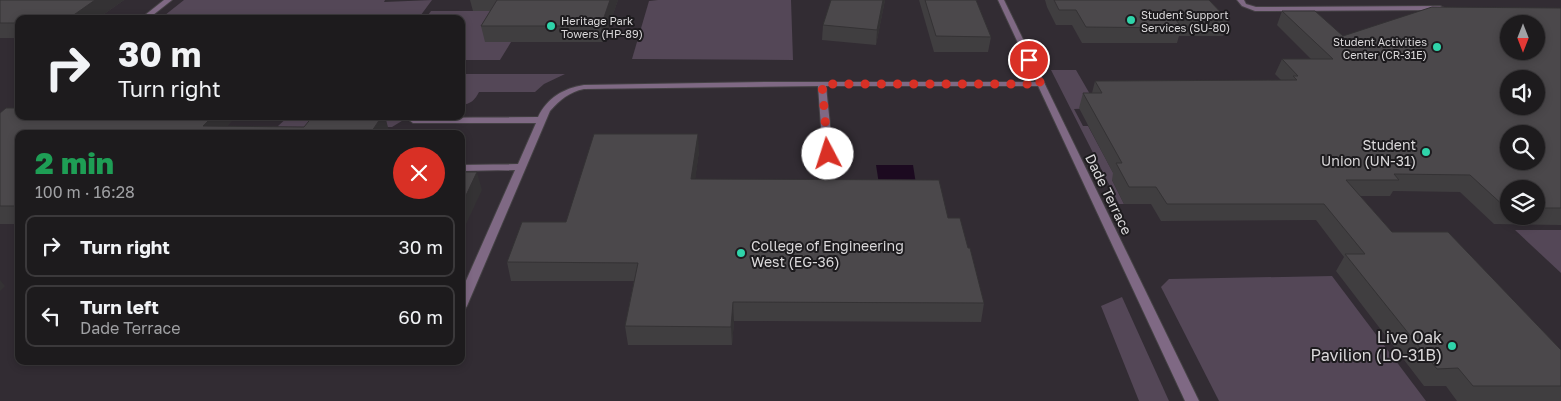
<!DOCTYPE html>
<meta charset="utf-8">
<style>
body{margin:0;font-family:"Golos Text",sans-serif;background:#2a282a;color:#f1f3f6;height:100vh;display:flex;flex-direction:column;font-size:19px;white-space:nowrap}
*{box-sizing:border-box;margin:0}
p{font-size:16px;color:#a0a1a4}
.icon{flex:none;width:28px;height:28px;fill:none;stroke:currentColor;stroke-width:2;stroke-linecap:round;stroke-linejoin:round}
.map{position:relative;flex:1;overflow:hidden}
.drawer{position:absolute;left:15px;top:130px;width:450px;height:235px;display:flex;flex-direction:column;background:#1d1b1d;border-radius:10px;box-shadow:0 2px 8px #0003,0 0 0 1px #3b393b}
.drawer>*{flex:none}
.banner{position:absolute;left:15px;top:15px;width:450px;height:105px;border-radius:10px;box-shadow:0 2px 8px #0003,0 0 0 1px #3b393b;background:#1d1b1d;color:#f1f3f6;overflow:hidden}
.needle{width:32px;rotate:180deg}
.buttons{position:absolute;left:1500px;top:15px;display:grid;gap:10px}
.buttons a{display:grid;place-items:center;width:45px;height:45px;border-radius:50%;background:#1d1b1d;box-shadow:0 2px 8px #0003,0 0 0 1px #3b393b;font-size:25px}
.pin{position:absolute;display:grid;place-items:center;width:42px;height:42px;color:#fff;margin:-21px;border:2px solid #fff;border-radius:50%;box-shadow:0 1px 5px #0007}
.me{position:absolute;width:55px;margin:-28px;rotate:355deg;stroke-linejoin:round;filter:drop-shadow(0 0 4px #0008)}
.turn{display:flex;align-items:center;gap:18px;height:105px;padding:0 20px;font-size:22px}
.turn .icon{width:65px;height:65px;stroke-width:2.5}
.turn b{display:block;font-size:35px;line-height:42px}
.round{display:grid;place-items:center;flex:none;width:52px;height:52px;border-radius:26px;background:#2a282a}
.overview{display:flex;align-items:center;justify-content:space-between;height:85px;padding:0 20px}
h1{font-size:30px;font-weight:800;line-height:38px;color:#1e9e55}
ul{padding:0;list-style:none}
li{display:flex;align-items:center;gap:15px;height:62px;margin:0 10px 8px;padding:0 10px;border:2px solid #3b393b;border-radius:10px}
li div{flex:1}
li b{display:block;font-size:19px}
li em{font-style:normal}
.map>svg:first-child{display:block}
</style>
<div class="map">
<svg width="1561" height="401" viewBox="0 0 1561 401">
<rect width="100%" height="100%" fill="#272427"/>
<path fill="#322c33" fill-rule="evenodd" d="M0 0H1561V401H0ZM19 19H461V116H19ZM1509 24H1536V51H1509ZM1509 79H1536V106H1509ZM19 134H461V361H19ZM1509 134H1536V161H1509ZM1509 189H1536V216H1509Z"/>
<g fill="#544757">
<path d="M184 0H385L384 2 432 0 418 19H160Z"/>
<path d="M658 0H791L793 60 632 59 649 1Z"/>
<path d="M431 11H503L511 42 500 60H461V19H425Z"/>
<path d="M1051 70H1076L1098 108 1074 109 1083 126H1088L1117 180H1112L1124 204H1119Z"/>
<path d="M461 74H565L544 84 535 92H479C475 100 471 104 461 105Z"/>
<path d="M289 116H410L392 127H320L283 134 278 126Z"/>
<path d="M1515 230H1561V273Z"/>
<path d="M1332 276 1426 401H1219L1161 287 1169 279Z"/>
<path d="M1122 297 1169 401H1139L1101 306Z"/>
</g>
<path fill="#1c0a20" d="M876 165H913L916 184H879Z"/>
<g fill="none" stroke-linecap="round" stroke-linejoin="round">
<defs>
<g id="lane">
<path d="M164 0H172L148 19H140Z"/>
<path d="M1237 0H1244L1246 4 1256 7 1440 6 1444 8 1440 10 1255 11 1242 6Z"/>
<path d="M764 82H1041L1045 84 1041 86H826L833 154 828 157 823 154 818 86 584 89C569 92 560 100 550 111L467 306 465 309 461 310V292L515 170 461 171V165L518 164 536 123H413L409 120 410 118 538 117C547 98 564 88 584 85Z"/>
</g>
<path id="street" d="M998 0H1004L1199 401H1185Z"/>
</defs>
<use href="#lane" stroke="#444144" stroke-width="2"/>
<use href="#street" stroke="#444144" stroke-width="2"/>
<use href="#lane" fill="#7f6984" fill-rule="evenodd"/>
<use href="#street" fill="#7f6984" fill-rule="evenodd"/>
</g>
<g fill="#403e40" fill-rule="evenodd">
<path d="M0 0H124L97 19H19V38H0Z"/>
<path d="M470 0H618L603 42H485L481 26 490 11H473Z"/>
<path d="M885 0 876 45 822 40 823 25Z"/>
<path d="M919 0H976L991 37 988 52H934Z"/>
<path d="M1045 0H1209L1228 20 1223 36H1179L1177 43H1082L1072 25H1056L1047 7Z"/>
<path d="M1561 8V225L1494 224 1460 192 1393 191 1390 196H1360L1392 232 1561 350V401H1457L1446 386H1424L1336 271 1344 257 1316 220 1161 221 1151 204H1124L1112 180 1113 173 1079 108 1083 93H1092L1095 81 1281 80 1275 74 1282 59H1311L1277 25 1282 11 1343 36ZM1509 189H1536V216H1509Z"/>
<path d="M0 113 19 116H236L227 126 389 131 19 134V224H0Z"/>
<path d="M699 151 695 179 948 218 968 248 984 303 981 322 734 321 732 345H628L625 326 634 281H511L507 262 566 222Z"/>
</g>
<g fill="#343234">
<path d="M95 0H124L97 19H68Z"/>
<path d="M610 0H618L603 42 601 26Z"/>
<path d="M883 0H885L876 45 877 30Z"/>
<path d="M213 116H236L220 134 203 126Z"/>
<path d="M382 116H385L389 131 387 134H370Z"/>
<path d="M698 134 699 151 693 197 691 179Z"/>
<path d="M477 172 482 190 461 235V206Z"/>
<path d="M0 280 5 286 0 291Z"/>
<path d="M733 302 734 321 732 345 731 327Z"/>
</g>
<g fill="#4b484b" stroke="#343234" fill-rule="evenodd">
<path d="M0 0H95L68 19H19V23H0Z"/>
<path d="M497 0H610L601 26H481Z"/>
<path d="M831 0H883L877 30 823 25Z"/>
<path d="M925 0H976L991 37 936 36Z"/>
<path d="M1054 0H1209L1228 20H1176L1182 28 1086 27 1076 10H1059Z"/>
<path d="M1432 7 1561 8V208H1536V189H1509V207H1505L1470 175 1394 174 1399 180H1346L1392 232H1448L1561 350V386H1473L1458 368 1437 369 1345 254H1365L1324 204H1167L1156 187H1129L1116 163H1122L1083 93H1102L1095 81 1297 80 1293 76H1298L1282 59H1333L1282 11H1315L1343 36ZM1509 24H1536V51H1509ZM1509 79H1536V106H1509ZM1509 134H1536V161H1509Z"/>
<path d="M6 108H19V116H213L203 126 304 127 313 116H382L370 134H19V206H0V113Z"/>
<path d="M594 134H698L691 179 939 180 948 218H960L968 248H970L984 303 733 302 731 327 625 326 638 263 507 262 522 222H566Z"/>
<path d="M461 172H477L461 206Z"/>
</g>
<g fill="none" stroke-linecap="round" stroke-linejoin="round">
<path stroke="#d93025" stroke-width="9" stroke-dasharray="0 16.2" d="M828 154 822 84H1041L1029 60"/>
</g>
<g fill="#2fd4aa" stroke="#1d1b1e" stroke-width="2">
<circle cx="1131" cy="20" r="5"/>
<circle cx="551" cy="26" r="5"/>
<circle cx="1437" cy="47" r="5"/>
<circle cx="1426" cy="152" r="5"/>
<circle cx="741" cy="253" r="5"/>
<circle cx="1452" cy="346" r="5"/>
</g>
<g text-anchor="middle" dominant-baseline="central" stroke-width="4" stroke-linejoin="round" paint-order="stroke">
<g font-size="11" fill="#dad8da" stroke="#1d1b1e" text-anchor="start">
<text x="1141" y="14">Student Support<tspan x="1141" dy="13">Services (SU-80)</tspan></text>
<text x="561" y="20">Heritage Park<tspan x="561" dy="13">Towers (HP-89)</tspan></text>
<text x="1427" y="41" text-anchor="end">Student Activities<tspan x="1427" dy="13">Center (CR-31E)</tspan></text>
</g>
<g font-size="14" fill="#dad8da" stroke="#1d1b1e" text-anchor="end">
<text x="1416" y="144">Student<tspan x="1416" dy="16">Union (UN-31)</tspan></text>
<text x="751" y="245" text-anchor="start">College of Engineering<tspan x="751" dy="16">West (EG-36)</tspan></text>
</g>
<g font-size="14" fill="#dad8da" stroke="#1d1b1e">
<text transform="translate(1109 194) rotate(64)">Dade Terrace</text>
</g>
<g font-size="16" fill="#dad8da" stroke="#1d1b1e" text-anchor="end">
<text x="1442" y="337">Live Oak<tspan x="1442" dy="18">Pavilion (LO-31B)</tspan></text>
</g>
</g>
</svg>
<div class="buttons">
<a><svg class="needle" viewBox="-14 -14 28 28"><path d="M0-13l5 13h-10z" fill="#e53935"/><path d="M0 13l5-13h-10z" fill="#a0a1a4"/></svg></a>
<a><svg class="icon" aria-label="sound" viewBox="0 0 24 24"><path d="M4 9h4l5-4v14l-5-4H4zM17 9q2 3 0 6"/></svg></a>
<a><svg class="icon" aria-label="search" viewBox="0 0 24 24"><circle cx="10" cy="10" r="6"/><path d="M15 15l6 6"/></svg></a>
<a><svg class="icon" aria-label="layers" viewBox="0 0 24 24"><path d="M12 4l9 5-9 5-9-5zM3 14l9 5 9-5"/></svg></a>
</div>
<div class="pin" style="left:1029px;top:60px;background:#d93025"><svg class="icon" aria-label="arrive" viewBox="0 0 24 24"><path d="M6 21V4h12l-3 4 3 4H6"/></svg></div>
<svg class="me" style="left:828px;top:154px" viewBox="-20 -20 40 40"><circle r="19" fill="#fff"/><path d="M0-13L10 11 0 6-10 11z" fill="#d93025"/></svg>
<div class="banner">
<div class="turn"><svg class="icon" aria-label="right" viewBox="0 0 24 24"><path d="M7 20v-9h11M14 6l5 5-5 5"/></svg><div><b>30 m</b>Turn right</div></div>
</div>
<section class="drawer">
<div class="overview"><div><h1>2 min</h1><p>100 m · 16:28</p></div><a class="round" style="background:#d93025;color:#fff"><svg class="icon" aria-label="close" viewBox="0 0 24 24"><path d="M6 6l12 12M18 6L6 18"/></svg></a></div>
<ul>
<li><svg class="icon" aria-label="right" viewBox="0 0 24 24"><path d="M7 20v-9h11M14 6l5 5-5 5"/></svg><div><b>Turn right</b></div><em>30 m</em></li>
<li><svg class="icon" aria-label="left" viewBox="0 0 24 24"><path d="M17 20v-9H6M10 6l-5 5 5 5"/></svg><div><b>Turn left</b><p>Dade Terrace</p></div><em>60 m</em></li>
</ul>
</section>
</div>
